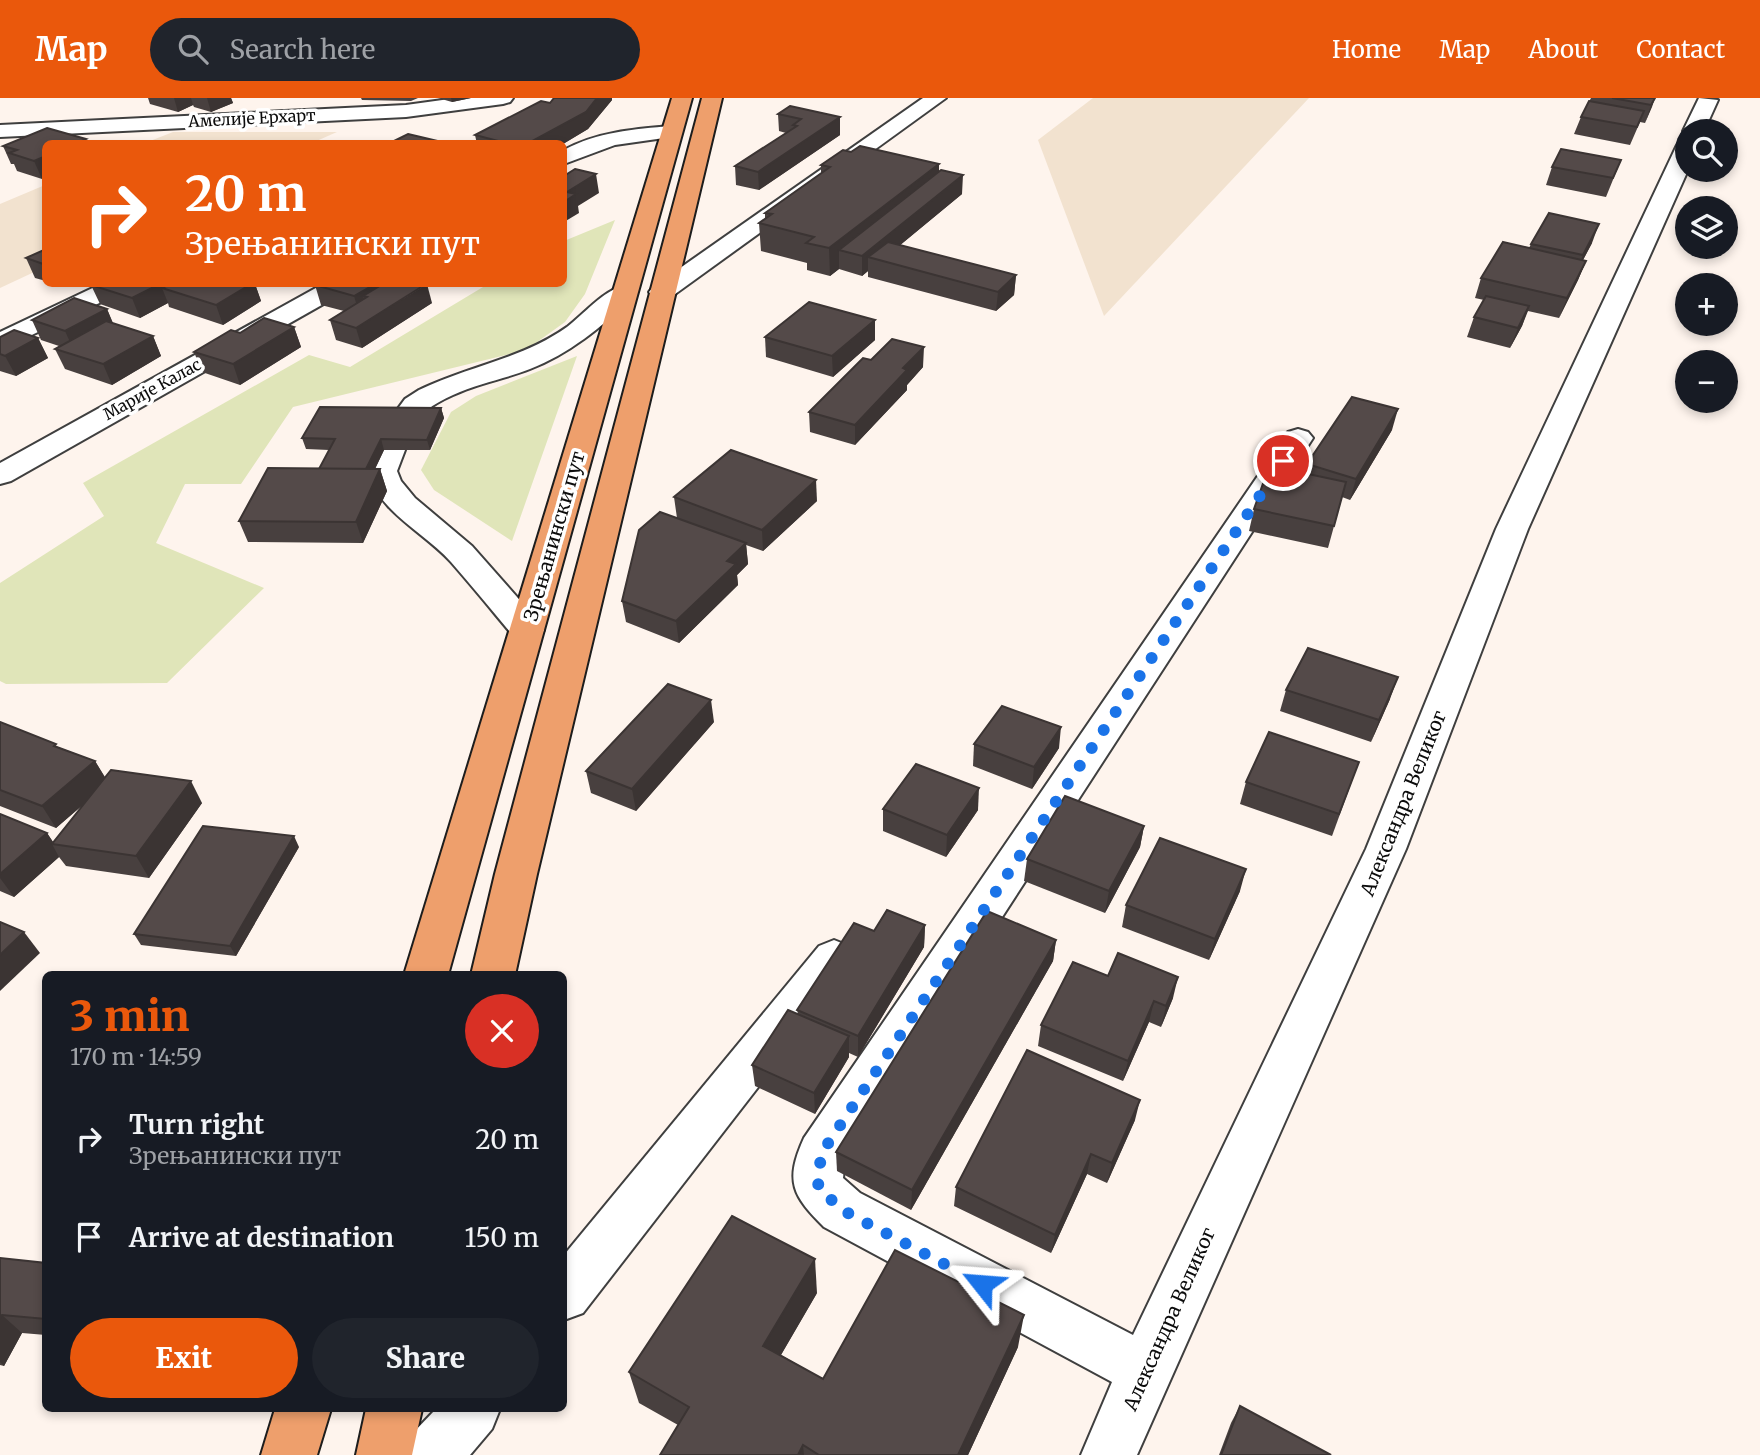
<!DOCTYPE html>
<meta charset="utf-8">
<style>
body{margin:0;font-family:Merriweather,serif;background:#20242c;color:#f1f3f6;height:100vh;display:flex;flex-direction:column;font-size:26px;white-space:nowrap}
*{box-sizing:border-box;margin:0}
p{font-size:23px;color:#9ea1a6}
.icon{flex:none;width:38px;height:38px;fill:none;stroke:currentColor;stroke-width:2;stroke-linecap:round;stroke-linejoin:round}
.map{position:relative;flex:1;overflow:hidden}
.side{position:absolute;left:42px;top:873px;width:525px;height:441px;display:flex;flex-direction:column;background:#171b24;border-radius:10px;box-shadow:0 4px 10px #0003}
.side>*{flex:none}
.top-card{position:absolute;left:42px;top:42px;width:525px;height:147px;border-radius:10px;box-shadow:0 4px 10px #0003;background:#ea580c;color:#fff;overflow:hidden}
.controls{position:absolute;left:1675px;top:21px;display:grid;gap:14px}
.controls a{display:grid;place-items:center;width:63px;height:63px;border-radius:50%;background:#171b24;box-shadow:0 4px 10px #0003;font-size:35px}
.pin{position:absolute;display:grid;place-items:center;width:60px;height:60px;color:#fff;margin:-30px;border:4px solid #fff;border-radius:50%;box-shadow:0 2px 7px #0007}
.me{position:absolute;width:77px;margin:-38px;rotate:298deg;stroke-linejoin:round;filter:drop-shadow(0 0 5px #0008)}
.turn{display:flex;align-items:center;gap:24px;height:147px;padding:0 28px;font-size:32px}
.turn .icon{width:91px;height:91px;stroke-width:2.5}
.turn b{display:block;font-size:49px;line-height:60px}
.round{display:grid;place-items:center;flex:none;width:74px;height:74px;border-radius:37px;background:#20242c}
.summary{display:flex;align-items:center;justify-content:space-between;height:119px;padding:0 28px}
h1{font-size:42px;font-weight:800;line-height:52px;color:#ea580c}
.action{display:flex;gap:14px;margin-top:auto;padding:14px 28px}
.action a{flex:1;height:80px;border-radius:42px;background:#ea580c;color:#fff;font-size:28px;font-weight:800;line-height:80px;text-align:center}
.action a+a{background:#20242c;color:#f1f3f6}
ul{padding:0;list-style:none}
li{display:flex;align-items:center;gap:21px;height:98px;padding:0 28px}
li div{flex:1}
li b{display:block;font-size:26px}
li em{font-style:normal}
header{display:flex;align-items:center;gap:42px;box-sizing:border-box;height:98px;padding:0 35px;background:#ea580c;color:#fff}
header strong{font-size:33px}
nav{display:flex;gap:38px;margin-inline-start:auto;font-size:24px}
.search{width:490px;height:63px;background:#20242c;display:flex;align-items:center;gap:18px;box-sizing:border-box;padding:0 24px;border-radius:38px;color:#9ea1a6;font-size:26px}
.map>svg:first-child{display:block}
</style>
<header>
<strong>Map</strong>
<div class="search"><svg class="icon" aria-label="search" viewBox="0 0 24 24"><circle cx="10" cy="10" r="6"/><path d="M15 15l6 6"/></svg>Search here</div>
<nav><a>Home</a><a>Map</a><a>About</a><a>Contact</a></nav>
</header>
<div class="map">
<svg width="1760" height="1357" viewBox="0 0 1760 1357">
<rect width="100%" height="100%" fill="#fef4ed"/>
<g fill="#f2e2cf">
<path d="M1093 0H1309L1104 218 1038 42Z"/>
<path d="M173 34H337L312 45H145Z"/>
<path d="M45 87V169L0 190V106Z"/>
</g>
<g fill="#e0e5b9">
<path d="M615 122 585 196 565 224 526 252 293 309 241 386H185L156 445 264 490 167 585 6 586 0 583V485L104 418 83 385 309 257 350 269 488 186H564V143Z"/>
<path d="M577 258 512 443 434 392 421 372 451 314 476 298Z"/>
</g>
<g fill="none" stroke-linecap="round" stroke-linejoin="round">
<defs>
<g id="minor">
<path d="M457 0H513L510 4 503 6 406 19 0 39V27L406 7Z"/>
<path d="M923 0H946L671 199 662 202 653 199 649 194 653 189Z"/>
<path d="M1699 0 1718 2 1704 33H1687V37L1683 33Z"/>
<path d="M671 28 678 30 682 34 678 38 615 47 564 66V52C597 34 634 31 671 28Z"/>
<path d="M1687 43 1688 72 1528 431 1406 751 1137 1357H1081L1112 1284 824 1129C793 1098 784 1084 804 1040L1288 334 1298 331 1308 334 1313 340 845 1061 843 1080 860 1095 1133 1237 1366 751 1496 431 1676 49 1679 44Z"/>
<path d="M101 186H133L129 191 0 252V234Z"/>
<path d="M323 186H354L350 191 11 383 0 386V365Z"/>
<path d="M623 188 632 191 636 196 632 201C601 229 569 256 530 271 505 281 478 285 453 297 444 301 434 306 426 313 414 324 412 330 395 326L391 320 405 301 419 292C468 268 522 261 567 229 584 216 603 193 623 188Z"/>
<path d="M390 343 401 346 405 352 397 373 401 383 415 400 472 448 539 524 544 532 539 540 527 543 515 540C494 515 473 489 451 464 424 434 380 415 367 373L379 346Z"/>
<path d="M834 842 849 848 856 860 849 872 583 1215 564 1222V1157L819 848Z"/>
<path d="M436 1311H500L492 1331 470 1357H403L411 1337Z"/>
</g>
<g id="major">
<path d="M672 0H692L448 877H404Z"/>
<path d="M702 0H722L537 776 515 877H471L495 776Z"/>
<path d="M275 1311H331L317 1357H261Z"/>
<path d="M366 1311H422L412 1357H356Z"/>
</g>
</defs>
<use href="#minor" stroke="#3f3f3f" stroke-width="4"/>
<use href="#major" stroke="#1d1d1d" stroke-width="4"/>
<use href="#minor" fill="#fff" fill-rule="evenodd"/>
<use href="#major" fill="#ee9f6c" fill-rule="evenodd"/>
</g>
<g fill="#48403f">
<path d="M148 0H231L233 5 211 14 194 9 193 7 178 14 150 6Z"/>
<path d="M361 0H418L411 3 362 2Z"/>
<path d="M438 0H471L452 4Z"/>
<path d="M554 0H612V2L588 31 563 46H477L475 37 550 5Z"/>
<path d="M1591 0H1655L1645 25 1640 24 1630 47 1574 36 1581 19Z"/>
<path d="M778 16 840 19V37L759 92 736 87 735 68 786 35 779 33Z"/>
<path d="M46 46V79L42 81 17 73 14 66H11L3 48Z"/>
<path d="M851 54 939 66V74L962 96 900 147 1016 177 1014 197 996 213 868 179V173L862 178 839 171 830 178 807 172V165L761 153 759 125 765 121V115L821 75V67Z"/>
<path d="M1621 62 1606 99 1546 87 1552 69Z"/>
<path d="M1592 145 1583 162 1586 163 1578 182 1559 220 1528 213 1522 228 1510 250 1467 239 1474 219 1484 202 1475 200 1481 180 1529 150 1531 146Z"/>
<path d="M46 151V183L35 180 26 160Z"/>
<path d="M170 186H255L261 203 223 227 169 209 168 205 140 220 100 206 91 187 165 188Z"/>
<path d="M315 187 432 205 362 250 336 242 330 222 344 213 321 207Z"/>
<path d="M107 211 113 225 153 238 161 258 112 287 65 271 55 251 59 248 41 242 32 222Z"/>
<path d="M875 222V242L833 279 766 259 765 239Z"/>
<path d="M294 229 301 249 240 287 202 274 194 254 240 235Z"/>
<path d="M0 239 38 240 48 260 16 278 0 273Z"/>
<path d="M871 262 923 269 907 287V292L855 347 810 334 809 314Z"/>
<path d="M441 310 444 320 430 352H384L375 371H380L387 393 363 445 248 444 239 423 319 371 329 352 306 351 302 340Z"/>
<path d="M1392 332 1350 402 1342 399 1328 450 1249 433 1254 411 1305 376 1307 366Z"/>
<path d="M674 399 817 403 763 453 746 447 748 466 737 477 738 487 679 545 626 524 622 503 677 420Z"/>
<path d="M1286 592 1390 601 1371 644 1280 613Z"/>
<path d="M0 624 58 649 95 663 105 679 202 705 149 780 66 768 59 759 14 799 0 793V716L47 735 53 744 84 706 56 730 0 708Z"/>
<path d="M714 624 636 713 591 695 586 673Z"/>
<path d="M974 646 1059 650 1032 691 973 668Z"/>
<path d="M1359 664 1332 738 1240 706 1246 684Z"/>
<path d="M883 711 978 712 946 759 883 733Z"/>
<path d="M1144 728 1140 749 1105 815 1024 783 1027 761Z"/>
<path d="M299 749 236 858 141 847 134 836Z"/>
<path d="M1240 793 1209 862 1122 829 1126 807Z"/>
<path d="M925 827 924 849 858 959 849 955V959L815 1016 755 988 752 967 798 916 797 912 874 833Z"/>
<path d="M1056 842 1053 863 911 1112 837 1073 836 1054Z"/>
<path d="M1108 878 1173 900 1161 929 1149 924 1123 983 1038 948 1041 927Z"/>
<path d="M1135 1022 1107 1085 1087 1076 1051 1155 954 1108 956 1089Z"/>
<path d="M0 1160 46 1165V1237L22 1235 4 1268 0 1267Z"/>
<path d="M817 1195 781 1257 823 1281 1018 1249 968 1357H660L678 1327 639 1305 629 1274Z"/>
<path d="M1240 1308 1331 1357H1219L1231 1325Z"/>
</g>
<g fill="#3b3433">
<path d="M174 0H191L193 7 178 14Z"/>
<path d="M207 0H231L233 5 211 14Z"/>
<path d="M451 0H471L452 4Z"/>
<path d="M597 0H612V2L588 31 563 46H527Z"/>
<path d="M1655 0 1652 9 1645 25 1651 7Z"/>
<path d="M840 19V37L759 92 758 74Z"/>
<path d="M86 41 88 46H75Z"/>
<path d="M46 58V79L42 81 34 63Z"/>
<path d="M939 66V92L839 152V171L830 178 829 150Z"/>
<path d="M596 76 599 95 578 108 579 115 564 124V104L567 94Z"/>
<path d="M963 77 962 96 881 163 868 159V173L862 178V158Z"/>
<path d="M1599 126 1592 145 1575 177 1583 157Z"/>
<path d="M1586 163 1578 182 1559 220 1567 200Z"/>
<path d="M1016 177 1014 197 996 213 998 194Z"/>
<path d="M160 186H164L166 191 162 190 168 205 140 220 132 200Z"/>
<path d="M251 186H255L261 203 223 227 216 207Z"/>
<path d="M375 186H396L367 199 363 198 367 214 360 218 354 198Z"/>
<path d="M427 186 432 205 362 250 356 230Z"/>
<path d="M1529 208 1522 228 1510 250 1518 230Z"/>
<path d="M107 211 115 231 74 253 65 233Z"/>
<path d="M875 222V242L833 279 832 258Z"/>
<path d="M294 229 301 249 240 287 233 266Z"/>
<path d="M153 238 161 258 112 287 103 266Z"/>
<path d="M38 240 48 260 16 278 5 258Z"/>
<path d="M924 249 923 269 907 287V292L855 347V327L903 270Z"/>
<path d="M441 310 444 320 430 352 427 342Z"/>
<path d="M1398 311 1392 332 1350 402 1356 381Z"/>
<path d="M381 341 384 352 365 392 361 382Z"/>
<path d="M380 371 387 393 363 445 356 424Z"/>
<path d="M816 382 817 403 763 453 762 432Z"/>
<path d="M746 445 748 466 737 477 738 487 679 545 676 523 727 463Z"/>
<path d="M1398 579 1390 601 1371 644 1379 622Z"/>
<path d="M711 602 714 624 636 713 632 691Z"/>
<path d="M1061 629 1059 650 1032 691 1034 669Z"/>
<path d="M95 663 108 685 56 730 42 708Z"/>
<path d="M191 683 202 705 149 780 136 758Z"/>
<path d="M979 690 978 712 946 759 947 737Z"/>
<path d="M1144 728 1140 749 1105 815 1109 793Z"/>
<path d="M47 735 55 747 52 746 59 759 14 799 0 780V776Z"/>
<path d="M294 738 299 749 236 858 230 848Z"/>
<path d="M1246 771 1240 793 1209 862 1215 841Z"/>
<path d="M925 827 924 849 858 959V938Z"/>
<path d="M24 834 40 855 0 893V857Z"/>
<path d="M1056 842 1053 863 911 1112 912 1092Z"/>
<path d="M1178 879 1173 900 1161 929 1166 908Z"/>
<path d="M1154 903 1149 924 1123 983 1128 963Z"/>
<path d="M849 938V959L815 1016 814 995Z"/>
<path d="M1140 1002 1135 1022 1107 1085 1112 1065Z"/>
<path d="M1091 1056 1087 1076 1051 1155 1055 1137Z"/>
<path d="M815 1161 817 1195 768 1279 763 1248Z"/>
<path d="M2 1217 22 1235 4 1268 0 1264V1221Z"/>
<path d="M1024 1217 1018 1249 968 1357H958Z"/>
<path d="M803 1347 804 1357H798Z"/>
</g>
<g fill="#544a49" stroke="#3b3433" stroke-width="2">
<path d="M554 0H597L586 14 527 46H510L475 37 541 3 550 5Z"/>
<path d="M1612 0H1655L1651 7Z"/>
<path d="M1589 3 1644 13 1637 29 1581 19Z"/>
<path d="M790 8 840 19 758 74 735 68 797 28 793 27 801 21 778 16Z"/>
<path d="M47 30 86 41 75 46H46V58L34 63 9 55 17 52 3 48Z"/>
<path d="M408 36 446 45 388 46Z"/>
<path d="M860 48 939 66 829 150 806 145 814 139 759 125 772 116 765 115 830 69 821 67 843 52 851 54Z"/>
<path d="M1561 51 1621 62 1613 80 1552 69Z"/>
<path d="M575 71 596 76 567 94 576 96 564 104V78Z"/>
<path d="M941 72 963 77 862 158 839 152Z"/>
<path d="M1549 115 1599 126 1583 157 1531 146Z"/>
<path d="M888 144 1016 177 998 194 868 159Z"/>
<path d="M1503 144 1586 163 1567 200 1481 180Z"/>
<path d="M46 151V167L26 160Z"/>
<path d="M94 186H160L132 200 91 187Z"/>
<path d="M170 186H251L216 207 162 190Z"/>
<path d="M317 186H375L354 198 315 187Z"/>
<path d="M383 186H426L356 230 330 222 367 199 363 198Z"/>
<path d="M1486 198 1529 208 1518 230 1474 219Z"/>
<path d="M74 200 107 211 65 233 32 222Z"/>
<path d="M809 204 875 222 832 258 765 239Z"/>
<path d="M264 220 294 229 233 266 194 254 231 232 240 235Z"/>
<path d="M106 223 153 238 103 266 55 251Z"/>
<path d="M14 232 38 240 5 258 0 256V239Z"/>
<path d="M892 241 924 249 903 270 907 272 855 327 809 314 863 260 871 262Z"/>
<path d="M1352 299 1398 311 1356 381 1307 366Z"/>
<path d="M320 309 441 310 427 342 381 341 366 371H319L335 341 302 340Z"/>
<path d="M731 352 816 382 762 432 674 399Z"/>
<path d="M268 370 380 371 356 424 239 423Z"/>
<path d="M1294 373 1346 384 1334 428 1254 411 1265 380 1291 385Z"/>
<path d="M660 414 746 445 727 463 736 466 676 523 622 503 639 432Z"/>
<path d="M1308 550 1398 579 1379 622 1286 592Z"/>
<path d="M668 586 711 602 632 691 586 673Z"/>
<path d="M1002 608 1061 629 1034 669 974 646Z"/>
<path d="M0 624 56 646 54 648 95 663 42 708 0 692Z"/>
<path d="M1269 634 1359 664 1339 716 1246 684Z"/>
<path d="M916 666 979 690 947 737 883 711Z"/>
<path d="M111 672 191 683 136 758 52 746Z"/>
<path d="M1065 698 1144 728 1109 793 1027 761Z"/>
<path d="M0 716 47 735 0 776Z"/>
<path d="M203 728 294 738 230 848 134 836Z"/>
<path d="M1160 740 1246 771 1215 841 1126 807Z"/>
<path d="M887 812 925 827 858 938 797 912 854 825 874 833Z"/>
<path d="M987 813 1056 842 912 1092 836 1054Z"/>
<path d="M0 824 24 834 0 857Z"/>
<path d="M1118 855 1178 879 1166 908 1154 903 1128 963 1041 927 1073 864 1108 878Z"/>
<path d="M788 912 849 938 814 995 752 967Z"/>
<path d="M1027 952 1140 1002 1112 1065 1091 1056 1055 1137 956 1089Z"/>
<path d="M732 1118 815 1161 763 1248 823 1281 895 1152 1024 1217 958 1357H819L803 1347 798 1357H660L689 1309 629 1274Z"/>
<path d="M0 1160 46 1165V1221L2 1217 0 1221Z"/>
<path d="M1240 1308 1331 1357H1221Z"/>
</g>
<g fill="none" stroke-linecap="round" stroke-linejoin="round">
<path stroke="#1a73e8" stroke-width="12" stroke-dasharray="0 21.6" d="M982 1186 842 1112 818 1089 821 1056 1283 363"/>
</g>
<g text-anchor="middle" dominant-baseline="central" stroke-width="7" stroke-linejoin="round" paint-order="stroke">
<g font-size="16" fill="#0c0c0c" stroke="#fff">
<text transform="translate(252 20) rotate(-3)">Амелије Ерхарт</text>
<text transform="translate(152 291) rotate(-29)">Марије Калас</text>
</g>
<g font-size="19" fill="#0c0c0c" stroke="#fff">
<text transform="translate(554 438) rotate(-74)">Зрењанински пут</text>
<text transform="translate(1403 705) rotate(-68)">Александра Великог</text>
<text transform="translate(1169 1221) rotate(-66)">Александра Великог</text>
</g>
</g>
</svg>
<div class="controls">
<a><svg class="icon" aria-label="search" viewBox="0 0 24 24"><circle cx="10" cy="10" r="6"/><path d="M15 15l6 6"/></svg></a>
<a><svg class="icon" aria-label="layers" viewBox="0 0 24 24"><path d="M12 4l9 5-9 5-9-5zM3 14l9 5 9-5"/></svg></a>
<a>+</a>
<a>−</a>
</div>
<div class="pin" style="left:1283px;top:363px;background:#d93025"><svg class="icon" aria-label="arrive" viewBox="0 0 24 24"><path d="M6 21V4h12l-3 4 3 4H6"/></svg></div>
<svg class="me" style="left:982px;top:1186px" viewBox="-20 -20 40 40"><path d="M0-17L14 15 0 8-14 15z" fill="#1a73e8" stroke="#fff" stroke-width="4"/></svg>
<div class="top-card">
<div class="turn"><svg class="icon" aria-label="right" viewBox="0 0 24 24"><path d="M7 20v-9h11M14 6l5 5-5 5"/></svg><div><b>20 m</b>Зрењанински пут</div></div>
</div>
<section class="side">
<div class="summary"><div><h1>3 min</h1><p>170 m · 14:59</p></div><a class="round" style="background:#d93025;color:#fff"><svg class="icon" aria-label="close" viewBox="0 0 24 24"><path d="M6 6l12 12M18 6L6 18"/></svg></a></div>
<ul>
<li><svg class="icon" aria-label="right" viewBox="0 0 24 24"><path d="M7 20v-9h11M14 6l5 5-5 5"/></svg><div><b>Turn right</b><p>Зрењанински пут</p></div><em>20 m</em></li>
<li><svg class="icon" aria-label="arrive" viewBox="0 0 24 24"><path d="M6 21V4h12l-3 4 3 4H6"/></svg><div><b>Arrive at destination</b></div><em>150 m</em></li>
</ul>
<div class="action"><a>Exit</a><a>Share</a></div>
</section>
</div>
